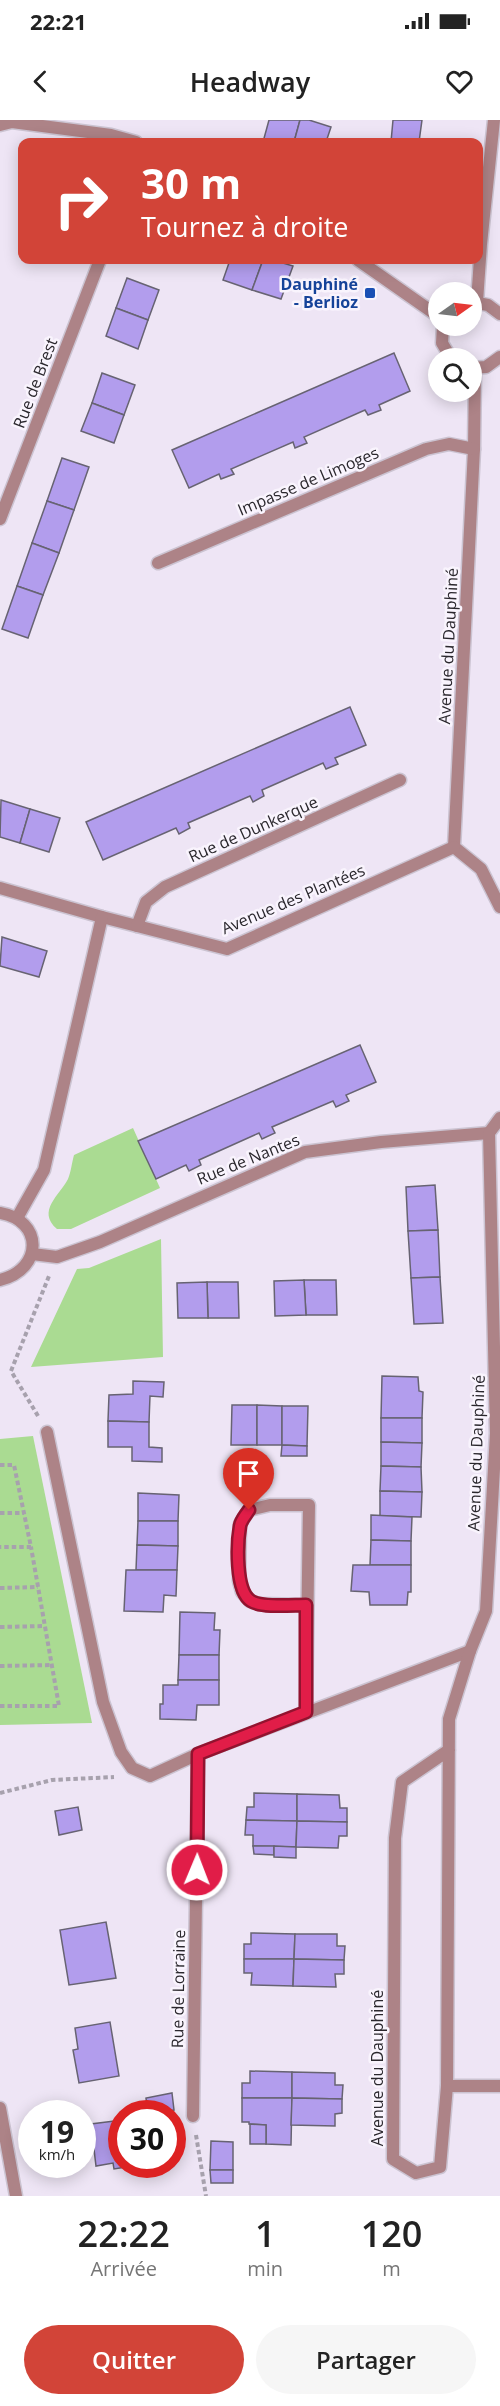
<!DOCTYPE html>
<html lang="fr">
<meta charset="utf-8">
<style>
body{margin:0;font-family:"Open Sans",sans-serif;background:#f6f6f6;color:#222;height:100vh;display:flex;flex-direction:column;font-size:22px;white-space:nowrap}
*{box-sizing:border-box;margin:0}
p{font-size:20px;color:#767676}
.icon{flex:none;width:33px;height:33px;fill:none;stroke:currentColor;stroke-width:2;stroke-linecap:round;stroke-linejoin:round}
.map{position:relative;height:2076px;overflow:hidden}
.drawer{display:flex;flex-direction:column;background:#fff;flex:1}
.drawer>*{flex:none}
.banner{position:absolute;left:18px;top:18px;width:465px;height:126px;border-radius:12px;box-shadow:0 3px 15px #0003;background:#d24438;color:#fff;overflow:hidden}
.needle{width:39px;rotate:76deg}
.fabs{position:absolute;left:428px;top:162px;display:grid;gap:12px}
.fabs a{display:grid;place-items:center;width:54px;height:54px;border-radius:50%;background:#fff;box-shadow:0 3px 15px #0003;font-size:30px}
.speed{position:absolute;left:18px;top:1980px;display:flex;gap:12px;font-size:30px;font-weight:700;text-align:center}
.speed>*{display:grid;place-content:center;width:78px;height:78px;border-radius:50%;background:#fff;box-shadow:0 3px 15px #0003;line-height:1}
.speed small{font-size:15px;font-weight:400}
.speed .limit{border:9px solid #d22;background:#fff;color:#111}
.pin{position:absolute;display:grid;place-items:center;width:51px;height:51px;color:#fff;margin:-62px -26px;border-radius:50% 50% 50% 0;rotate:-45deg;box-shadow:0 0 6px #0007}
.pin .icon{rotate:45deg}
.me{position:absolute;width:66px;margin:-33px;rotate:1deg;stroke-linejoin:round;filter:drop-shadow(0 0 4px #0008)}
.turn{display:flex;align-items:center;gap:21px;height:126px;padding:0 24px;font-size:27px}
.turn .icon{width:78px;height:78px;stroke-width:2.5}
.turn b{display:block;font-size:42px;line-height:51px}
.eta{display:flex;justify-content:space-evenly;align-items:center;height:102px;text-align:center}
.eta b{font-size:36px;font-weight:600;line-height:42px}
.cta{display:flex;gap:12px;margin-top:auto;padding:12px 24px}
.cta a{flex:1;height:69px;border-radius:36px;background:#d24438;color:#fff;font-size:24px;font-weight:600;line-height:69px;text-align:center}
.cta a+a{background:#f6f6f6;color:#222}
.status{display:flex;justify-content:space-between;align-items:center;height:42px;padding:0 30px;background:#fff;direction:ltr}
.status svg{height:16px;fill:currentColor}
header{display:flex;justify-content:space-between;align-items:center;height:78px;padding:0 24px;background:#fff;font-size:27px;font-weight:600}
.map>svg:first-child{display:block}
</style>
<div class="status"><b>22:21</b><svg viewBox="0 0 49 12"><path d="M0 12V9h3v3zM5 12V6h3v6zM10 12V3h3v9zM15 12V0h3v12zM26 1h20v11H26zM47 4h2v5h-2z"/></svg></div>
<header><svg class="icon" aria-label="back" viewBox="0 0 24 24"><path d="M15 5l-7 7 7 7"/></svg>Headway<svg class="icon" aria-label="heart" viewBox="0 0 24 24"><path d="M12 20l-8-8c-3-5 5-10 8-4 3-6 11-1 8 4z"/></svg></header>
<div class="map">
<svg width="500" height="2076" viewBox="0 0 500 2076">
<rect width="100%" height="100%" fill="#eee5f5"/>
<g fill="#aadb92">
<path d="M133 1008 160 1068 71 1109H57C36 1091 60 1075 68 1059 71 1052 72 1042 74 1035Z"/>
<path d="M161 1119 163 1237 31 1247 77 1149 89 1148Z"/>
<path d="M33 1316 92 1603 0 1605V1319Z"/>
</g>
<g fill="#b29ded" stroke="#676372" stroke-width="1.5">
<path d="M269 0H300L294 22H263Z"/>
<path d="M300 0H309L331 7 326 22H294Z"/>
<path d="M393 0H422L419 22H391Z"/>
<path d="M230 140H263L252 170 223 160Z"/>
<path d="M263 140H273L293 146 281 179 252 170Z"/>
<path d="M127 158 159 170 148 200 116 188Z"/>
<path d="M116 188 148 200 138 229 106 216Z"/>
<path d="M394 233 410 271 379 285 381 290 368 295 365 290 304 317 307 323 295 328 293 322 231 349 234 354 221 359 219 354 189 368 172 330Z"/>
<path d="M102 253 135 265 124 295 92 283Z"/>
<path d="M92 283 124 295 114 323 81 311Z"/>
<path d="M62 338 89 347 74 390 47 381Z"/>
<path d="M47 381 74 390 59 433 32 423Z"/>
<path d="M32 423 59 433 43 475 17 466Z"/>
<path d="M17 466 43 475 28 518 2 509Z"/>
<path d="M350 587 366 625 335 638 338 644 326 649 323 643 262 670 264 676 253 682 250 676 188 703 190 708 179 714 176 708 103 740 86 702Z"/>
<path d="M1 680 30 689 20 723 0 717Z"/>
<path d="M30 689 60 698 49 732 20 723Z"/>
<path d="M2 817 47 831 39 857 0 846Z"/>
<path d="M360 925 376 962 346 975 349 981 336 987 333 981 272 1007 275 1013 262 1019 259 1013 199 1040 201 1045 189 1051 186 1045 156 1059 138 1021Z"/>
<path d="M435 1065 438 1110 408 1111 406 1067Z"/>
<path d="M438 1110 440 1157 411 1158 408 1111Z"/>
<path d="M440 1157 443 1203 414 1204 411 1158Z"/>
<path d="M304 1160H336L337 1195H306Z"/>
<path d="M304 1160 306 1195 275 1196 274 1161Z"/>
<path d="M207 1162H238L239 1198H208Z"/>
<path d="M207 1162 208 1198H178L177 1163Z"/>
<path d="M382 1256 418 1257 419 1271 423 1272 422 1298H381Z"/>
<path d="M133 1261 164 1262 163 1277 150 1276 149 1302 108 1301 109 1275 133 1274Z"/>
<path d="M232 1285H257V1325H231Z"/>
<path d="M257 1285 282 1286V1325H257Z"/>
<path d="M282 1286H308L307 1326 282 1325Z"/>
<path d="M381 1298H422V1323L381 1322Z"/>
<path d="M108 1301 149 1302V1327L162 1328V1342L132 1341V1327H108Z"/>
<path d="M381 1322 422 1323 421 1347 381 1346Z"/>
<path d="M282 1325 307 1326V1336H281Z"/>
<path d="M381 1346 421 1347 422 1372 380 1371Z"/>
<path d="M380 1371 422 1372 421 1397 380 1396Z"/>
<path d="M138 1373 179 1375 178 1401H138Z"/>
<path d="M371 1395 412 1397 411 1421 371 1420Z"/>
<path d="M138 1401H178V1426L137 1425Z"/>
<path d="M371 1420 411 1421V1445H370Z"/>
<path d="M137 1425 178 1426 177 1450H136Z"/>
<path d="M353 1445H411V1472H408L407 1485H370L369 1472 351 1471Z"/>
<path d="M126 1450H177L176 1476 164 1475 163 1492 124 1491Z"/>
<path d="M180 1492 215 1493 214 1510H220L219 1535H179Z"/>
<path d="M179 1535H219V1560H178Z"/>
<path d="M178 1560H219V1585H197L196 1600 160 1599V1584H163V1565H178Z"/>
<path d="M254 1673 297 1674V1701L246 1700 247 1687H254Z"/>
<path d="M297 1674 339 1675 340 1688H347V1702L297 1701Z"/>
<path d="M78 1687 82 1710 59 1715 55 1691Z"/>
<path d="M246 1700 297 1701 296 1727 253 1726V1715H245Z"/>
<path d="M297 1701 347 1702V1716H339L338 1728 296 1727Z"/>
<path d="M253 1726H274V1735L254 1734Z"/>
<path d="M274 1726 296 1727V1738L274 1737Z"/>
<path d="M106 1802 116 1858 69 1865 60 1810Z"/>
<path d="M251 1813 295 1814 294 1839H244V1824H251Z"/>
<path d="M295 1814H337V1826H345L344 1840 294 1839Z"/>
<path d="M244 1839H294L293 1866 251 1865 252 1853H244Z"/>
<path d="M294 1839 344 1840V1854H335L336 1867 293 1866Z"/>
<path d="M110 1902 119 1956 79 1963 73 1930 78 1929 75 1908Z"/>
<path d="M250 1951 292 1952V1978H242V1963H250Z"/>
<path d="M292 1952 335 1953V1965H343L342 1979 292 1978Z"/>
<path d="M172 1973 174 1990 148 1994 146 1978Z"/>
<path d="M242 1978H292L291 2025 266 2024V2005L249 2004V2002H242Z"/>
<path d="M292 1978 342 1979V1993L335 1994V2006L291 2005Z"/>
<path d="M122 2000V2044H145L114 2049 113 2043 96 2046 91 2004Z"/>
<path d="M250 2004 266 2005V2024H250Z"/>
<path d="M211 2021 233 2022V2050H210Z"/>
<path d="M210 2050H233V2063H211Z"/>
</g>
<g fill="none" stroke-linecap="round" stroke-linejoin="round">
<defs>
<g id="minor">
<path d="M0 5 12 2 111 15 136 22"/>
<path d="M358 140 438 196"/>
<path d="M472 182 488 185 500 194"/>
<path d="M477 182 481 124 494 0"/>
<path d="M443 206 442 223 451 238"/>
<path d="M471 248 486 247 500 237"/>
<path d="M475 249 474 329 454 727 481 749 500 787"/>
<path d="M0 399 100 140"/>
<path d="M158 443 426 329 449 324 474 329"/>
<path d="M0 768 102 797 227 829 454 727"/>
<path d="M137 806 146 782 165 767 400 660"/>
<path d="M0 1093C43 1100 44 1149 0 1160"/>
<path d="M17 1098 44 1050 102 797"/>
<path d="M32 1134 57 1137 100 1122 305 1032 381 1022 489 1013"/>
<path d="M47 1312 103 1582 121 1632 132 1648 150 1656 198 1634 470 1531"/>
<path d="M306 1592 309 1385H270L249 1390 240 1404 239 1461 242 1472 250 1481 259 1484 306 1485"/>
<path d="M449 1630 402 1662 395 1718 393 2039 416 2053 440 2047 447 1966 449 1599 470 1531 486 1491 496 1313 489 1013 500 998"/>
<path d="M447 1966H500"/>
<path d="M0 1988 16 2076"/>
<path d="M193 1996 198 1634"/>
</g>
</defs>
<use href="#minor" stroke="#cbc3d1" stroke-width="15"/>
<g stroke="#a7a1ad" stroke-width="4" stroke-dasharray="4.5 3" stroke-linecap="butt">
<path d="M38 1296 11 1251 49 1156"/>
<path d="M0 1345H14L31 1427H0"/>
<path d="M0 1393H24"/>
<path d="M0 1468 38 1467"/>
<path d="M0 1507 45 1506"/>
<path d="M0 1546 52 1545"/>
<path d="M0 1586H59L31 1427"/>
<path d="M0 1673 52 1660 114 1657"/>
<path d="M196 2015 206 2076"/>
</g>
<use href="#minor" stroke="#ad8387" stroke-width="12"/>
</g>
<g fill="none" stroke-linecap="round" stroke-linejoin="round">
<defs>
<path id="route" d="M197 1750 198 1634 306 1592V1485C292 1485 262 1488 251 1481 235 1471 237 1423 240 1406 241 1400 246 1395 249 1390"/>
</defs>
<use href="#route" stroke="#92132f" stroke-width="15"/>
<use href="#route" stroke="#e11d48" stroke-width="10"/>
</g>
<rect fill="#1a4fb4" stroke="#f9f4fd" stroke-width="2" x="364" y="167" width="12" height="12" rx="3"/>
<g text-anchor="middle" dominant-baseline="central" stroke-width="5" stroke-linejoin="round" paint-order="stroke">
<g font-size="16" font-weight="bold" fill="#164399" stroke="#f9f4fd" text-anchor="end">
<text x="358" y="164">Dauphiné<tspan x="358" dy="18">- Berlioz</tspan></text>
</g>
<g font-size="16" fill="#2a272d" stroke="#f9f4fd">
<text transform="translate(35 263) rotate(-69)">Rue de Brest</text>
<text transform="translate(308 361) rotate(-23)">Impasse de Limoges</text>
<text transform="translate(448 526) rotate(-87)">Avenue du Dauphiné</text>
<text transform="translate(253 709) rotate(-24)">Rue de Dunkerque</text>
<text transform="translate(293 779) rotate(-23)">Avenue des Plantées</text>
<text transform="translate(248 1039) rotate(-22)">Rue de Nantes</text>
<text transform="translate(476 1333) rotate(-88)">Avenue du Dauphiné</text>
<text transform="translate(178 1869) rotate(-89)">Rue de Lorraine</text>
<text transform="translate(377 1948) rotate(-90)">Avenue du Dauphiné</text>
</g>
</g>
</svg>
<div class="fabs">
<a><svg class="needle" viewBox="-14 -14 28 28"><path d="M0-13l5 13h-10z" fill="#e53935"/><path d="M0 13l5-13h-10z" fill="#767676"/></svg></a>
<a><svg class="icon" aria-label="search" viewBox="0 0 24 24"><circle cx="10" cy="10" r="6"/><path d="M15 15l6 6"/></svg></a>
</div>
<div class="speed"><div>19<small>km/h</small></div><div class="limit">30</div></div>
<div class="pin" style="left:249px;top:1390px;background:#d93025"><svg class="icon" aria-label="arrive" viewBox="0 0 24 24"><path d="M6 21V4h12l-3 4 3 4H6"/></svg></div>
<svg class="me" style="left:197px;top:1750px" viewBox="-20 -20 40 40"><circle r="17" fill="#e11d48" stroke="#fff" stroke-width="3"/><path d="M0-11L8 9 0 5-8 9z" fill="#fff"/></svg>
<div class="banner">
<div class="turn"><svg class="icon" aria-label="right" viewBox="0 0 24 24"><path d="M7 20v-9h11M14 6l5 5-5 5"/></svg><div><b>30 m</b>Tournez à droite</div></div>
</div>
</div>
<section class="drawer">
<div class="eta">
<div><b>22:22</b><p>Arrivée</p></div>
<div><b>1</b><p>min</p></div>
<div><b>120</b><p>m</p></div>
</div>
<div class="cta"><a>Quitter</a><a>Partager</a></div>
</section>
